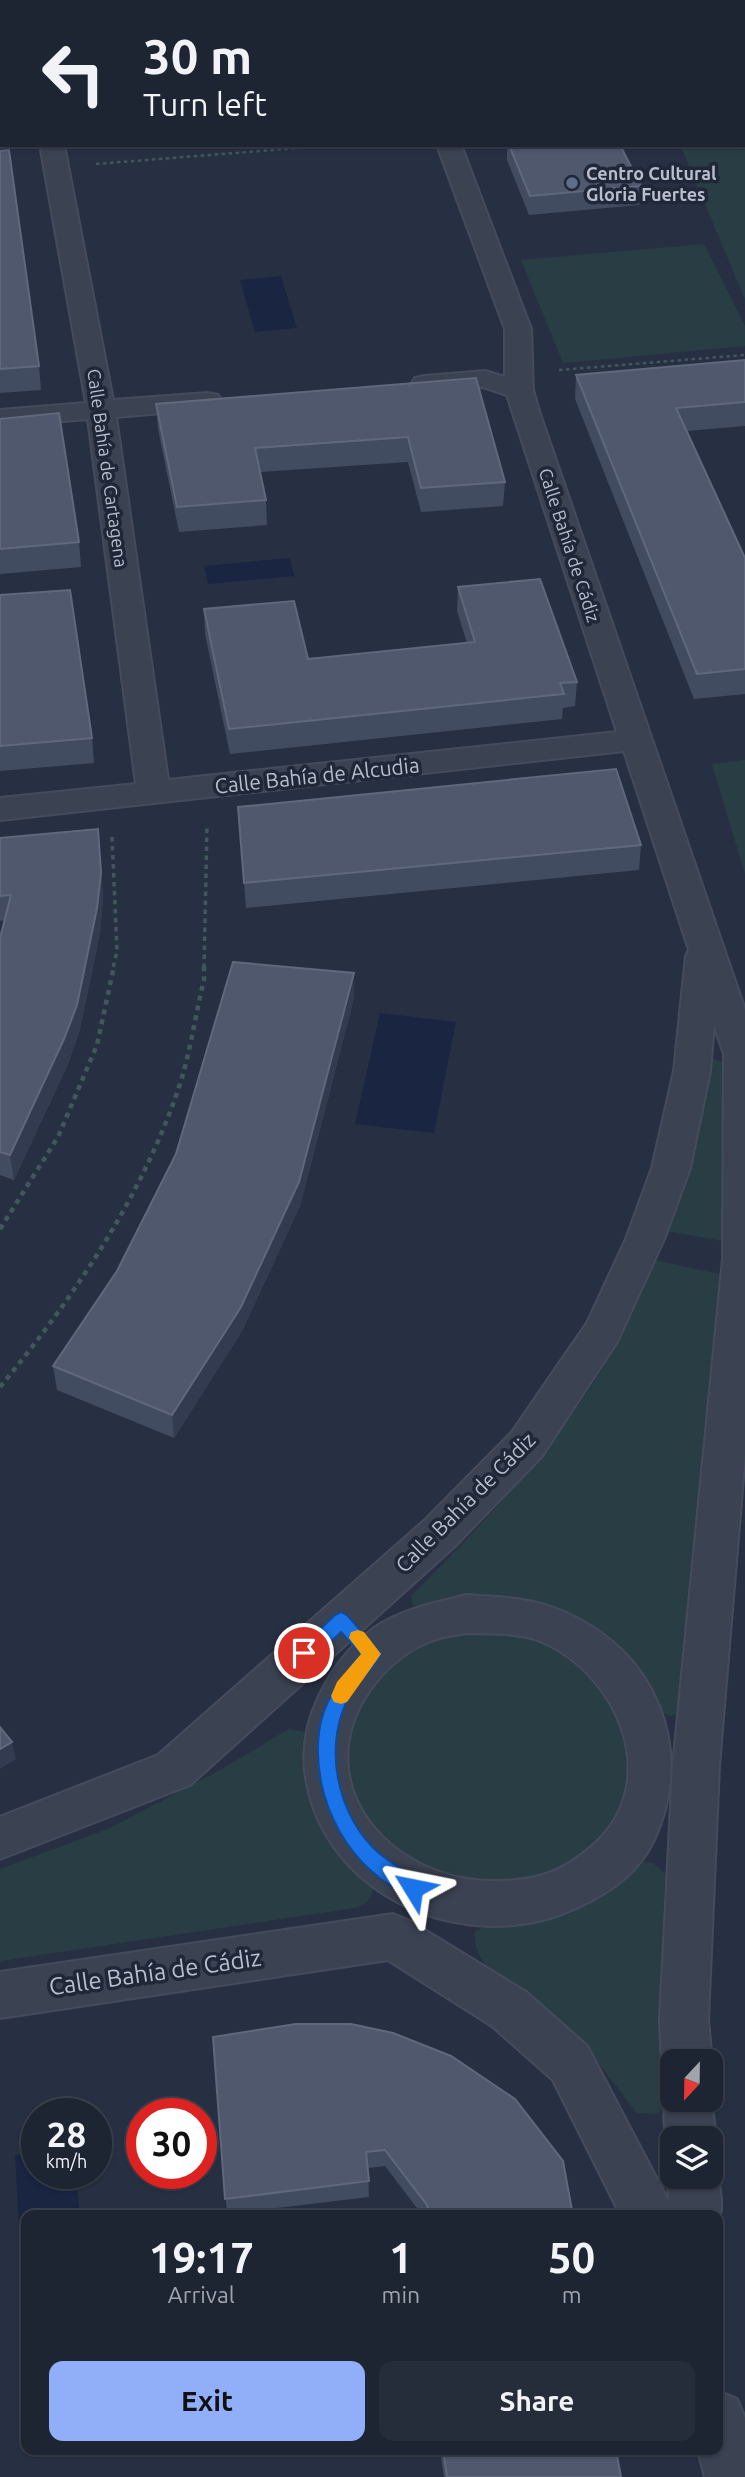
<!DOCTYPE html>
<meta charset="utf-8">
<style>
body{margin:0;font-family:Ubuntu,sans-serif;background:#252c3a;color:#f1f3f6;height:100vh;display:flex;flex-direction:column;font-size:26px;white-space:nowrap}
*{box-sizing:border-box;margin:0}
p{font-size:23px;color:#a0a4ac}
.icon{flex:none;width:38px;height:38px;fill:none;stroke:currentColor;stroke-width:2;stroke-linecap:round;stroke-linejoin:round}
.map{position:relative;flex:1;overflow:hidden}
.details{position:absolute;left:21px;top:2210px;width:702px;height:245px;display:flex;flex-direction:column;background:#1d2432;border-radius:14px;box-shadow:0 2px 5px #0004,0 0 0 2px #3b414d}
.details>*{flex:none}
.top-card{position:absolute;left:0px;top:0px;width:746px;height:147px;box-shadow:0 2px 5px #0004,0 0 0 2px #3b414d;background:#1d2432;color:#f1f3f6;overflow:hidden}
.needle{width:46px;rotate:202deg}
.fabs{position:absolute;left:660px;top:2049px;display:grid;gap:14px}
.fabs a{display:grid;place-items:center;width:63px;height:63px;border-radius:14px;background:#1d2432;box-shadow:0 2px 5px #0004,0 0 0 2px #3b414d;font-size:35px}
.speed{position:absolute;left:21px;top:2098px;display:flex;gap:14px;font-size:35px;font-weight:700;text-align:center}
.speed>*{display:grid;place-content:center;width:91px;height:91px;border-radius:50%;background:#1d2432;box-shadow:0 2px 5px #0004,0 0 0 2px #3b414d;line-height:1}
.speed small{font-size:18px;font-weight:400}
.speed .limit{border:10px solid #d22;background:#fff;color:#111}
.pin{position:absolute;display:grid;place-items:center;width:60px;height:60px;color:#fff;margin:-30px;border:4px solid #fff;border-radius:50%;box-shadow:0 2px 7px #0007}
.me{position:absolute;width:77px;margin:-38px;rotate:305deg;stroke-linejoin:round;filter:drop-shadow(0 0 5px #0008)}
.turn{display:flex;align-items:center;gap:24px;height:147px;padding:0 28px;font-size:32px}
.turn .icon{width:91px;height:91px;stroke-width:2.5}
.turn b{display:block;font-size:49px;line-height:60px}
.eta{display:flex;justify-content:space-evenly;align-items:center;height:119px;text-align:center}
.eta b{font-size:42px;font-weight:700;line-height:49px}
.primary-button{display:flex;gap:14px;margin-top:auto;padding:14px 28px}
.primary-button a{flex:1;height:80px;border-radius:14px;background:#91aef9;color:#111;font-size:28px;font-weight:700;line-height:80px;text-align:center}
.primary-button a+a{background:#252c3a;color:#f1f3f6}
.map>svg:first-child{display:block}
</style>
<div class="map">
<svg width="745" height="2477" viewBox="0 0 745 2477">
<rect width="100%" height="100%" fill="#273043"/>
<g fill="#293e44">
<path d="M5 0H277L11 2Z"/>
<path d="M744 94H745V299L680 145H744Z"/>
<path d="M704 244 745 326V346L563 363 521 260Z"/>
<path d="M745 760V874L712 764Z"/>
<path d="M713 1059 723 1062 728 1107V1242L667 1231 703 1060Z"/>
<path d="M654 1260 728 1276 681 1712 670 1716 658 1711 616 1650 413 1605 411 1596C506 1501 610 1391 654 1260Z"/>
<path d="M478 1630C501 1632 523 1634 545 1643 602 1666 640 1728 627 1788 622 1811 607 1830 592 1847 586 1855 575 1860 566 1865 490 1912 360 1868 348 1773 346 1756 344 1736 351 1720 355 1713 361 1705 366 1698 372 1688 378 1675 386 1667 410 1642 446 1635 478 1630Z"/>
<path d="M289 1729 305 1732 309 1738 373 1884C374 1897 367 1904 354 1908L0 1961V1869L108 1829 222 1769Z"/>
<path d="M641 1861 653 1863 665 1874 660 1998 668 2108 653 2114 637 2113 600 2065 570 2034 490 1970C480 1958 474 1949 475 1932L492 1922Z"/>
</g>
<g fill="#192541">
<path d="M281 276 297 328 255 332 240 280Z"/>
<path d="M290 558 294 576 208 584 204 566Z"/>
<path d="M380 1013 456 1022 434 1133 355 1124Z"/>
<path d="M37 2152V2174H76L80 2215 26 2216V2282H22L15 2155Z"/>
</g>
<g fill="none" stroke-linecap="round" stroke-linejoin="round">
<defs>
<g id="street">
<path d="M375 0H407L374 2Z"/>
<path d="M0 5 2 6V20L0 19Z"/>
<path d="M40 145H64L113 400 208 393 218 395 222 401 218 407 208 409 116 417 168 780 617 732 507 395 483 387 425 392 415 390 411 384 415 378 425 376 485 371 505 377V329L437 145H461L531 329 533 390 539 411 745 1010V1454L719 1766 708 2020 712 2062 710 2065V2062H672V2080L662 2062 660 2020 673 1766 723 1259 724 1054 714 1025 710 1071 690 1168 664 1239 617 1342 542 1456 455 1546 190 1785 0 1859V1817L158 1755 425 1520 512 1432 587 1323 626 1239 652 1168 674 1071 686 956 689 950 624 751 0 820V798L136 784 88 419 0 426V410L86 403Z"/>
<path d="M467 1595C501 1597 533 1598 564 1612 656 1651 696 1749 654 1840 636 1878 600 1899 562 1914 467 1949 350 1905 314 1809 300 1771 301 1733 319 1696 332 1669 349 1646 374 1628 402 1609 434 1603 467 1595ZM467 1633C491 1634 517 1632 540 1641 620 1674 665 1785 591 1847 560 1873 536 1881 495 1881 387 1882 300 1777 376 1682 390 1665 410 1649 431 1641 442 1636 455 1635 467 1633Z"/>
<path d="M393 1914 410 1921 526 1992 587 2046 669 2202 668 2177 672 2167V2177H710L711 2159C719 2177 725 2204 718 2223V2216H621L553 2080 492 2026 388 1960 0 2018V1972Z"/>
<path d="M671 2083 672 2100H710V2092L716 2138 710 2151V2138H672V2153C662 2130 662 2106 671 2083Z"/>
<path d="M718 2391 737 2399 745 2418V2477H705L698 2450H718Z"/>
</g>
<g id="secondary">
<rect x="744" y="31" width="1" height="14"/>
<rect x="744" y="69" width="1" height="14"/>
<rect x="0" y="103" width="2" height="14"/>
</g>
</defs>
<use href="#street" stroke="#454b5c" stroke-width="4"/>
<use href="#secondary" stroke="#454b5c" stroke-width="4"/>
<g stroke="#42575b" stroke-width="2.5" stroke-dasharray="3.5 3.5" stroke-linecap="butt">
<path d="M216 0 220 2"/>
<path d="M300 2 326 0"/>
<path d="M0 56 2 54"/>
<path d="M96 164 336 145"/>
<path d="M559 370 745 355"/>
</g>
<g stroke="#42575b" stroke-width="3.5" stroke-dasharray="4.5 4.5" stroke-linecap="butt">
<path d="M112 837 117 951 113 968"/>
<path d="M204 968 207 826"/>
</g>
<g stroke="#42575b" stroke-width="4.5" stroke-dasharray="5 5" stroke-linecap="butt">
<path d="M0 1229 58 1137 97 1045 114 966"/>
<path d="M0 1387C74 1297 140 1200 178 1090 190 1055 195 1016 204 980V966"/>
</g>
<use href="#street" fill="#3b4252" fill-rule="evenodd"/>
<use href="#secondary" fill="#495165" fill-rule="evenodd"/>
</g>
<g fill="#424c61">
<path d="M533 0H654L652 2H533Z"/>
<path d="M507 145H620L641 186 639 205 529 215 507 160Z"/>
<path d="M0 151 39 366 41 390 0 393Z"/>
<path d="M745 360V426L686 431 745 558V694L694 699 575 399 576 375Z"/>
<path d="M476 378 505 482 503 506 421 512 408 462 260 472 266 500 267 525 179 532 158 429 156 404Z"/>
<path d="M0 419 79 542 81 567 0 574Z"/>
<path d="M458 587 577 682 575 706 563 708 562 719 230 754 205 634 204 609 308 659 467 643 457 611Z"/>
<path d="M0 595 92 738 94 763 0 771Z"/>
<path d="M238 807 641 845 639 870 246 908Z"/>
<path d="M98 829 103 898 100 933 80 1029 68 1064 14 1180 0 1175V938L5 920 0 921V838Z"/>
<path d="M354 998 300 1206 242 1331 174 1438 57 1390 53 1366Z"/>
<path d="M213 2037 573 2216H423L385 2166 368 2168 369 2197 227 2214Z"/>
<path d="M440 2450H616L621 2477H444Z"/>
</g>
<g fill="#323b50">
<path d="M614 0H638V2H609Z"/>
<path d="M98 829 103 898 100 933 80 1029 68 1064 14 1180 10 1155Z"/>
<path d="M354 973V998L300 1206 242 1331 174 1438 172 1415Z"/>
<path d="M12 1742 16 1759 0 1769V1749Z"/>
</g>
<g fill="#4f586d" stroke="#5f687c" stroke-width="2">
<path d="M540 0H614L609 2H541Z"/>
<path d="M509 145H620L641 186 530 196Z"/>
<path d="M9 150 39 366 0 369V151Z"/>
<path d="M745 360V402L676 408 745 558V669L697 674 576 375Z"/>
<path d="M476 378 505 482 421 488 408 437 255 448 266 500 177 507 156 404Z"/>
<path d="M59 413 79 542 0 549V419Z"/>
<path d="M540 579 577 682 560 683 564 694 229 729 204 609 294 601 308 659 475 642 458 587Z"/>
<path d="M70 590 92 738 0 746V595Z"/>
<path d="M616 769 641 845 244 883 238 807Z"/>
<path d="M98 829 101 873 97 908 77 1005 64 1039 10 1155 0 1152V938L11 895 0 896V838Z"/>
<path d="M233 962 354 973 299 1182 241 1307 172 1415 53 1366 117 1271 176 1154Z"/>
<path d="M0 1727 12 1742 0 1749Z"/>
<path d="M296 2024H351L393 2033 451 2056 515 2099 563 2161 573 2216H430L427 2205 385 2150 366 2152 369 2181 225 2199 213 2037Z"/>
<path d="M443 2450H616L621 2477H447Z"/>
</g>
<path fill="#1a73e8" stroke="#114b97" stroke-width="2" d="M341 1612 347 1615 381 1654C375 1668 360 1678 352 1692 321 1741 336 1817 380 1854 392 1864 407 1872 420 1881L423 1888 420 1894 413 1897C349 1872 311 1799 319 1733 322 1702 342 1677 361 1654L341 1632C330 1642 313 1664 298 1659L295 1653 335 1615Z"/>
<path fill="#f59e0b" d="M358 1630 364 1632 381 1654 347 1702 341 1704 334 1702 331 1696 337 1682 361 1654 349 1638 351 1632Z"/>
<circle fill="#5c6f8a" stroke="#202738" stroke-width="2.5" cx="572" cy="183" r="7"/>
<g text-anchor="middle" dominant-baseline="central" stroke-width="7" stroke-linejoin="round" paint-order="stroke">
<g font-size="18" font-weight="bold" fill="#b8becc" stroke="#202738" text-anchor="start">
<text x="586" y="173">Centro Cultural<tspan x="586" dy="21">Gloria Fuertes</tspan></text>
</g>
<g font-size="18" fill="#b8becc" stroke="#202738">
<text transform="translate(108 468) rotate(82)">Calle Bahía de Cartagena</text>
<text transform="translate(570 545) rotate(72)">Calle Bahía de Cádiz</text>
</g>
<g font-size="21" fill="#b8becc" stroke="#202738">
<text transform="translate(317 775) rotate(-6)">Calle Bahía de Alcudia</text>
<text transform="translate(465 1502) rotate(-45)">Calle Bahía de Cádiz</text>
</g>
<g font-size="24" fill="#b8becc" stroke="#202738">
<text transform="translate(155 1972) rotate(-8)">Calle Bahía de Cádiz</text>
</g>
</g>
</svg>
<div class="fabs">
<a><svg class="needle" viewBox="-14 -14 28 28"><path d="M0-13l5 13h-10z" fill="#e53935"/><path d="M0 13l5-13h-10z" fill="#a0a4ac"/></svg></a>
<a><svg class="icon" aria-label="layers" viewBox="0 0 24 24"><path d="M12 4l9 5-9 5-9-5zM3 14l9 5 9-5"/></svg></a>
</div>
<div class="speed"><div>28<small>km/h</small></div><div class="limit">30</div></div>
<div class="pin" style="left:304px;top:1653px;background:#d93025"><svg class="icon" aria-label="arrive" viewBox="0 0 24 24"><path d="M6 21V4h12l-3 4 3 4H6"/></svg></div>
<svg class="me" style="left:413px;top:1888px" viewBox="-20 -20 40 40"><path d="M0-17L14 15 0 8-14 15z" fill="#1a73e8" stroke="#fff" stroke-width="4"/></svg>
<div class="top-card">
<div class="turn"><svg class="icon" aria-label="left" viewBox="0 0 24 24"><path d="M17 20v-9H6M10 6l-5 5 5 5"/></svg><div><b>30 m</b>Turn left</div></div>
</div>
<section class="details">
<div class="eta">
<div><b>19:17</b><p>Arrival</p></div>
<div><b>1</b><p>min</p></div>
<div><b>50</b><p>m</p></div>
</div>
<div class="primary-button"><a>Exit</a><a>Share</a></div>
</section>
</div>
